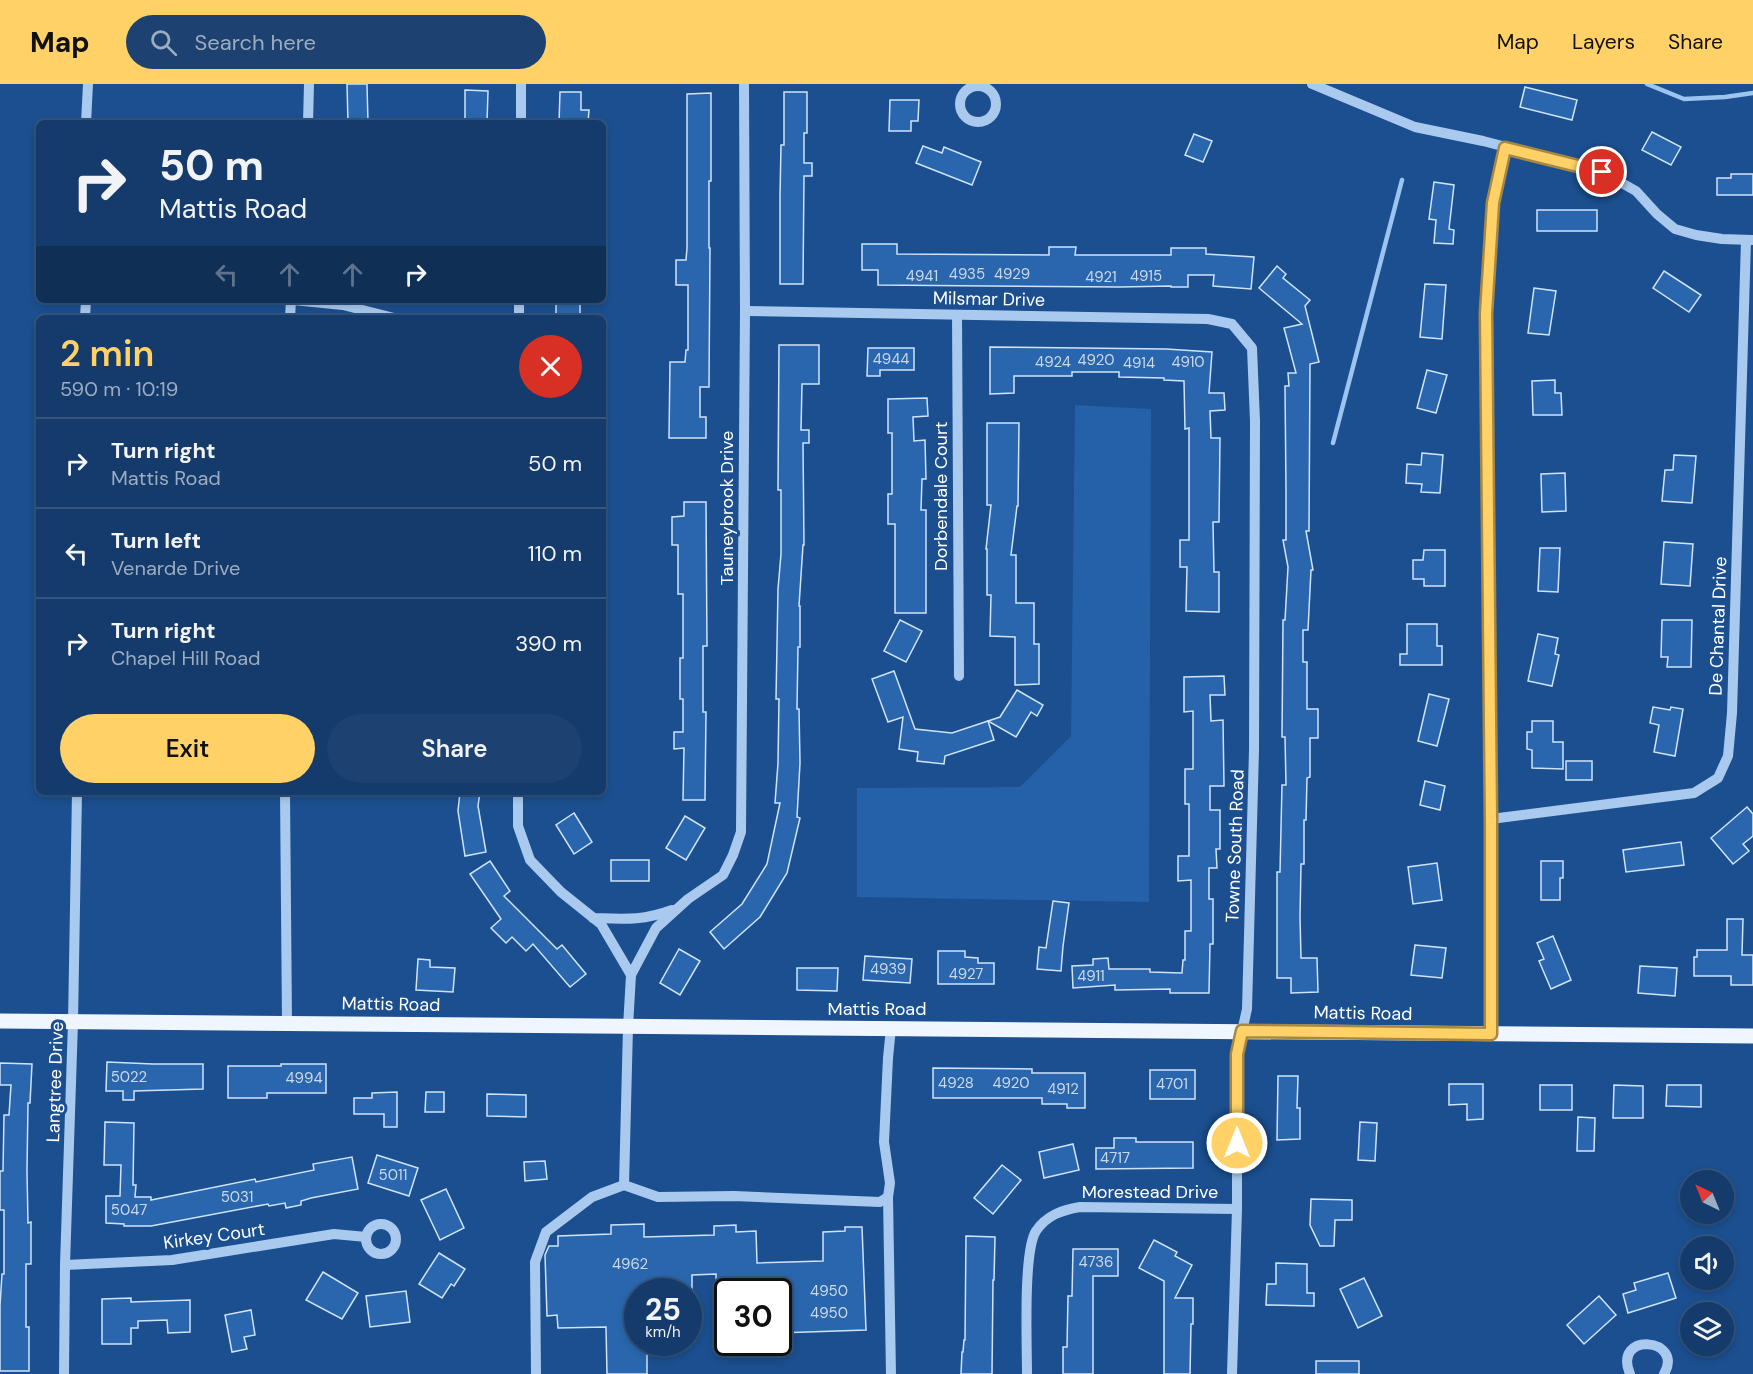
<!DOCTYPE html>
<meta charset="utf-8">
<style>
body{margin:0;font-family:"DM Sans",sans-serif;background:#1d4271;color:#f1f3f6;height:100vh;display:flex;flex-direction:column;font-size:22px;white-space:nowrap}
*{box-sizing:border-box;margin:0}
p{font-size:20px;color:#9dadc1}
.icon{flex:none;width:33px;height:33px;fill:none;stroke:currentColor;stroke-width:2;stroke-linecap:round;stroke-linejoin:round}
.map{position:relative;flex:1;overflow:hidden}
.side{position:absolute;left:36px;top:231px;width:570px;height:480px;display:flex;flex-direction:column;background:#143b6b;border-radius:9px;box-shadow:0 3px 9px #0003,0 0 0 2px #33557e}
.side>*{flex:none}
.banner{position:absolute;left:36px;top:36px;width:570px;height:183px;border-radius:9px;box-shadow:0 3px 9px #0003,0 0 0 2px #33557e;background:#143b6b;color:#f1f3f6;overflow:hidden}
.needle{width:39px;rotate:317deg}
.fabs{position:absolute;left:1680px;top:1086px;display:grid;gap:12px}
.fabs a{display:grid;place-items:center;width:54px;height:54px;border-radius:50%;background:#143b6b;box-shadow:0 3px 9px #0003,0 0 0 2px #33557e;font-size:30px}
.speed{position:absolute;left:624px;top:1194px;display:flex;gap:12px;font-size:30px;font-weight:700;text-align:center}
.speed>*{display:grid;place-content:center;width:78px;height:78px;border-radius:50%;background:#143b6b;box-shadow:0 3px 9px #0003,0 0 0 2px #33557e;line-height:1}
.speed small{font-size:15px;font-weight:400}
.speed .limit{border:3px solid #111;border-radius:9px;background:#fff;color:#111}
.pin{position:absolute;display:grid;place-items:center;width:51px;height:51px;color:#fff;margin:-26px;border:3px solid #fff;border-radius:50%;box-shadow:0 2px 6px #0007}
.me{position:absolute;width:66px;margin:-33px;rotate:0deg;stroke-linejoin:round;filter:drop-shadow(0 0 4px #0008)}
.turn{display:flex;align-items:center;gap:21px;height:126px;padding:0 24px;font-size:27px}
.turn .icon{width:78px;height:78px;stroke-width:2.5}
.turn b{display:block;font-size:42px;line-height:51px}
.lanes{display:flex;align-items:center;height:57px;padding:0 24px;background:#0003;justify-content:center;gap:30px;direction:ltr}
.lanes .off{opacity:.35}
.round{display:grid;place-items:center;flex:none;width:63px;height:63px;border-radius:32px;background:#1d4271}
.overview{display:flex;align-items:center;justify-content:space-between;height:102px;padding:0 24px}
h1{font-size:36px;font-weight:600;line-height:45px;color:#ffd166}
.action{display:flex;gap:12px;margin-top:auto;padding:12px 24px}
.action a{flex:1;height:69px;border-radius:36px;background:#ffd166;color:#111;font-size:24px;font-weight:600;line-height:69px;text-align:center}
.action a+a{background:#1d4271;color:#f1f3f6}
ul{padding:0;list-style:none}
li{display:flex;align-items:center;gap:18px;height:90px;padding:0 24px;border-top:2px solid #33557e}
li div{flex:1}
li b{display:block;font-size:22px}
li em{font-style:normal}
header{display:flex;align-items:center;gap:36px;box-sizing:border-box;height:84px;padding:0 30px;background:#ffd166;color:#111}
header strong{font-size:28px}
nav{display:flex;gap:33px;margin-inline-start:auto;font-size:21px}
.search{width:420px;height:54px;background:#1d4271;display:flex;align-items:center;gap:15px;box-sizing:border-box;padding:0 21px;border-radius:33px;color:#9dadc1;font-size:22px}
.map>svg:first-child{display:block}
</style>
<header>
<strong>Map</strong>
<div class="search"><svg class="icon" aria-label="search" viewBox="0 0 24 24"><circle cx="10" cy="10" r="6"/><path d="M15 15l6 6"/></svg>Search here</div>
<nav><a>Map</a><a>Layers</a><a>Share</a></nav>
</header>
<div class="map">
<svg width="1753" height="1290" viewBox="0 0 1753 1290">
<rect width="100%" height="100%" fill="#1b4f8f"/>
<path fill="#2461a8" d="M1075 321 1151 325 1149 818 857 813V704L1020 703 1071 652Z"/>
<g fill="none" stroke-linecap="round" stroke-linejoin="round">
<g stroke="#9cc4f0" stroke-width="4.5">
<path d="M1647 0 1684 15 1725 13 1753 9"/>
<path d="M1333 359 1402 96"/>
</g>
</g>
<g fill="#2a66ad" stroke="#cfe3fa" stroke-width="1.5">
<path d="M347 0H367L368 39H348Z"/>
<path d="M1525 3 1577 16 1572 36 1520 23Z"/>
<path d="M465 6 488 7 487 39H465Z"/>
<path d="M560 8H581V26H589L588 39H559Z"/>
<path d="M784 8H807V49H804V79H812V92H804L803 200H780V112L781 61H784Z"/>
<path d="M711 9V97H709V164H710L709 303H700V333H706V354H669L670 278H685L686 266H688V201H676V176H686L687 164V10Z"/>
<path d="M890 16H919L918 37H911V47H889Z"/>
<path d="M1652 48 1681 63 1671 81 1642 66Z"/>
<path d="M1194 50 1212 57 1203 78 1185 71Z"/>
<path d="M923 62 942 69 944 63 981 78 972 101 916 79Z"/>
<path d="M1731 90H1753V111H1717V94H1731Z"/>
<path d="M1434 98 1454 101 1449 145 1454 146 1453 160 1434 159 1436 136 1429 135Z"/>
<rect x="1537" y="126" width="60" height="21"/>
<path d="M862 160H897V170L1049 171V163H1076L1075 171H1171V164H1206V170L1254 173 1251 205 1213 202 1214 191H1188V203H1171V202L1120 203 878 201V186H862Z"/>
<path d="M1277 182 1286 190 1283 194 1310 216 1305 222 1319 278 1310 280 1309 447H1306L1313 486H1311L1308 546H1303V578H1307V625H1318V654H1310V693L1307 694 1306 736H1304V780H1301L1300 833 1301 874H1317L1318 908 1291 909V894H1277V788H1280L1282 701H1286L1285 653H1282L1283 536H1285L1288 483 1283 456H1286V406L1285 302H1289L1288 289H1296L1284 244 1302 240 1259 204Z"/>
<path d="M1664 187 1701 211 1689 228 1653 204Z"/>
<path d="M1425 200 1446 201 1442 255 1420 253Z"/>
<path d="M1534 204 1556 207 1549 251 1528 249Z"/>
<rect x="556" y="216" width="24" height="18"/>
<path d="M779 261H819V300H802L801 346H809V359H803L804 461H803L799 522H800V563H798L797 625H799L800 679 797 733 800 734 787 789 760 833 724 865 710 848 742 820 767 780 780 719H775L778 679 779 615H776L778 505 781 470V406H778Z"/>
<path d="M990 263 1166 265 1212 268 1209 309H1224L1225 326 1210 327 1211 354H1220L1219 438H1213L1214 488H1219V528L1186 527 1187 483H1180V456H1189V344L1185 345 1184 297 1164 296V294L1119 293V288H1072V292H1014V309L990 310Z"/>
<path d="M868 264H914V286H880V292H867Z"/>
<path d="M1427 286 1447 291 1436 329 1417 324Z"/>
<path d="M1555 296V309H1561L1562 331H1533L1532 297Z"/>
<path d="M927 314 928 332 913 333 914 357 925 356 926 395H922L921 426H926V529H895V440H888V410H892V349H888V315Z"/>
<path d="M987 339H1019L1018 422H1017L1011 471H1016V519H1034V560H1039V600L1015 601V553L990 552 991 511H987V465H986L991 421H987Z"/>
<path d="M1422 369 1443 371 1440 409 1421 408 1422 400 1406 399 1407 380 1421 381Z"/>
<path d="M1674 371 1696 372 1692 419 1662 417 1665 386H1673Z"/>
<path d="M1565 389 1566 427 1542 428 1541 390Z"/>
<path d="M684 418H706L707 562H703V628H706L705 716H683L684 664 674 665V648H683V615H680V574H683V510H678V461H672V433L684 432Z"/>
<path d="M1664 458 1693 460 1690 502 1661 500Z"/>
<path d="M1540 464H1560L1558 508 1538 507Z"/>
<path d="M1424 466H1445V502H1424V495H1413V476H1423Z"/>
<path d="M900 536 922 547 906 578 884 567Z"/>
<path d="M1662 536H1692L1691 583H1667L1668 573H1661Z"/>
<path d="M1407 540H1437V562H1442V581H1400V570H1407Z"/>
<path d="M1538 550 1558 554 1555 570 1559 571 1552 602 1528 597Z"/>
<path d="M894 587 915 645 952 649 988 637 994 656 945 672 944 680 917 677 918 668 899 665 903 633 888 638 872 595Z"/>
<path d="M1224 592 1225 611H1210L1211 637 1223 636 1224 702H1210V726H1220V765H1216L1217 784H1209V815H1213V860H1210L1209 909H1170V905L1115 906V901L1073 904 1072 882 1093 881V875L1108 874 1109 885H1150V888L1182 889 1183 876H1185V847H1191V796L1178 797V772H1189V720H1185V685H1193V627L1184 628V593Z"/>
<path d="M1017 606 1043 621 1037 632 1031 628 1016 653 988 637 1000 633Z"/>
<path d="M1429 610 1449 615 1437 662 1418 657Z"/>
<path d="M1653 623 1670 626 1671 623 1683 625 1675 672 1654 668 1659 641 1650 639Z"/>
<path d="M1532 637H1553V658H1563V685L1532 684V666L1527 665V648H1532Z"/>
<rect x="1566" y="677" width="26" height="19"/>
<path d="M1425 697 1445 702 1440 726 1420 721Z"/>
<path d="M460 708H480L478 722 486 768 465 772 458 727Z"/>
<path d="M1747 723 1753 730V752L1743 760 1749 767 1733 780 1711 754Z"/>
<path d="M574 729 592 758 574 770 556 741Z"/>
<path d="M685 732 705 744 686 776 666 764Z"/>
<path d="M1681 758 1684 781 1626 788 1623 766Z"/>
<rect x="611" y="776" width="38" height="21"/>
<path d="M490 777 510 807 504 812 557 865 562 861 586 890 570 903 533 860 526 867 512 853 506 859 491 844 501 835 470 790Z"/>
<path d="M1541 777H1563V794H1560V816H1541Z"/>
<path d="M1437 779 1442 816 1413 820 1408 783Z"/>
<path d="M1053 817 1069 819 1063 862 1061 887 1037 885 1039 863 1046 864Z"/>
<path d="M1727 835H1743L1742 871H1753V901H1731V892H1694V873H1697V866H1727Z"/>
<path d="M1553 852 1571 896 1551 905 1539 877 1544 875 1537 859Z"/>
<path d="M1415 861 1446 864 1442 894 1411 891Z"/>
<path d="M679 865 700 877 680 911 660 899Z"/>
<path d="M938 867H965V873L978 874V879H994V900H938Z"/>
<path d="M865 872 912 875 910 899 863 896Z"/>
<path d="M418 875 430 876V883L455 884 453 908 416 906Z"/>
<path d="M1640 882 1677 884 1675 912 1638 909Z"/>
<path d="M797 884H838L837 907 797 906Z"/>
<path d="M107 978 153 980H203V1005L134 1007V1016H123V1007H106Z"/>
<path d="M0 979 32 980 30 1019H28L27 1087 28 1139 31 1138V1180H26V1243H29V1287H0V1221L2 1190H4V1126H0V1087H3L4 1031H9L11 1001H0Z"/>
<path d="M281 980H326V1009H267V1014H228V982H281Z"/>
<path d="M933 984 1032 985V989H1085V1024H1067V1020H1042V1014H933Z"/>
<rect x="1150" y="986" width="45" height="29"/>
<path d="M1278 992H1298L1297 1024H1300V1055L1277 1056Z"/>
<path d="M1449 1000H1483V1035L1467 1036V1020L1449 1021Z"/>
<rect x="1540" y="1001" width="32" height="25"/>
<path d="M1614 1001 1643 1002V1034H1613Z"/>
<path d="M1667 1001H1701V1023L1666 1022Z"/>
<path d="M397 1008V1043H384V1030H354V1014H372V1009Z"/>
<path d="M426 1008H444V1028H425Z"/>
<path d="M487 1010 526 1011V1033L487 1032Z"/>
<path d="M1578 1033 1595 1034 1594 1067H1577Z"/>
<path d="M105 1038 134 1039 133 1101H136L135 1113H151V1116L255 1095 256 1098 314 1086 313 1080 352 1073 358 1105 311 1114 301 1117V1121L286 1124 285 1119 269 1122 268 1120 151 1142H124V1140L106 1139V1112H120L121 1081H104Z"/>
<path d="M1360 1038 1377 1039 1375 1077 1358 1076Z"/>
<path d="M1114 1054H1136V1058H1193V1084L1096 1085V1064H1114Z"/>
<path d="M1073 1060 1079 1086 1044 1094 1039 1068Z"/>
<path d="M377 1071 418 1084 409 1112 368 1099Z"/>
<path d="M545 1077 547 1095 525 1097 524 1078Z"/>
<path d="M1002 1081 1021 1096 993 1130 974 1114Z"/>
<path d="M446 1105 464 1144 440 1156 421 1116Z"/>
<path d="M1311 1115 1352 1116V1136H1335L1334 1162H1320L1310 1141Z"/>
<path d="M644 1140V1153L714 1151V1142L736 1141V1148L756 1147 757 1179 823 1177V1148L845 1147V1143H862L866 1246 778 1249V1208H728V1239H717L716 1190 692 1191V1208H638V1258H647V1290H607L606 1243 558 1244 557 1231 547 1232 545 1171 549 1162H558V1152L611 1150V1141Z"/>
<path d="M966 1152 995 1153 994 1196H993L992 1290H961L962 1268H963L964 1256H965Z"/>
<path d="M1154 1156 1177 1168 1175 1172 1192 1181 1175 1214H1193V1240H1191L1190 1290H1164V1197L1139 1184Z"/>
<path d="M1073 1165H1118V1192H1093V1290H1063V1263H1067L1068 1212H1072Z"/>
<path d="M439 1169 465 1185 454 1202 451 1200 442 1214 419 1200Z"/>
<path d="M1276 1179 1307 1180V1209H1314V1222L1266 1221 1267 1200H1276Z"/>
<path d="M323 1188 358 1209 342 1235 306 1216Z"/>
<path d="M1668 1189 1676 1214 1628 1229 1623 1210 1636 1206 1634 1199Z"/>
<path d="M1364 1194 1382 1232 1358 1244 1340 1205Z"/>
<path d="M406 1207 410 1238 370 1243 366 1212Z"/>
<path d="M1599 1212 1616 1231 1584 1260 1567 1241Z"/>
<path d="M131 1214V1218L190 1216V1248L168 1249 167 1236 138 1237V1244H131V1260H102V1215Z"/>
<path d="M251 1226 255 1251 244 1253 247 1265 232 1268 225 1231Z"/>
<rect x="1316" y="1277" width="43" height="13"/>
</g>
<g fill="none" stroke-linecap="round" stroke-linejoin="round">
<g stroke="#a9c9ee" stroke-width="10">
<path d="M744 0 745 227 741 748 733 771 723 791 688 815 656 844 631 891 628 943 624 1101 658 1113 734 1112 880 1118 888 1113 890 1099 884 1058 888 974 891 944"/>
<path d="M1312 0 1415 43 1483 57 1602 88 1636 107 1657 130 1675 145 1696 151 1722 155 1752 156"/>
<circle cx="978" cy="20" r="18"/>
<path d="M86 39 88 0"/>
<path d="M308 39 309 0"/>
<path d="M521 39V0"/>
<path d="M293 216 343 221 394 234H456"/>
<path d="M745 227 1208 235 1232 240 1252 264 1255 337 1254 666 1247 925 1237 970V1125L1232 1290"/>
<path d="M957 231 959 592"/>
<path d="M85 234 86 216"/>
<path d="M290 234 291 216"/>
<path d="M519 234V216"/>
<path d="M285 708 287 939"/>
<path d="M518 708V742L530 776 561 808 601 840 631 891"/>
<path d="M1491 735 1694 709 1718 694 1728 672 1732 629 1746 156"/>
<path d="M593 834C624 835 642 837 672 826"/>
<path d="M1491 950V735L1486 229 1493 119 1505 64"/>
<path d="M888 1113 891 1290"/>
<circle cx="381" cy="1155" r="15"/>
<path d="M65 1181 172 1176 334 1150 366 1153"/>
<path d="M64 1290 65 1181 73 938 77 708"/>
<path d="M536 1290 535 1178 546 1148 592 1113 624 1101"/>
<path d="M1027 1290C1027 1261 1023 1167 1036 1147 1047 1131 1062 1126 1080 1123L1237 1125"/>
<path d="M1630 1290C1612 1247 1685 1254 1664 1290"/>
</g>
<path stroke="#f0f6ff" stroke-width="15" d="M0 937 1753 952"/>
</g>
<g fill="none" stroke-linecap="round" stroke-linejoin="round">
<defs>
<path id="route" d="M1237 1059V970L1242 947 1491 950V735L1486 229 1493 119 1505 64 1602 88"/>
</defs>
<use href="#route" stroke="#a68842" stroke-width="15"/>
<use href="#route" stroke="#ffd166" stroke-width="10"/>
</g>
<g text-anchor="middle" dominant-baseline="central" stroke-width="6" stroke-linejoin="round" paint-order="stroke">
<g font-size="15" fill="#cad9ea">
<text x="967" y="190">4935</text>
<text x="1012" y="190">4929</text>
<text x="922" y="192">4941</text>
<text x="1146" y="192">4915</text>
<text x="1101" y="193">4921</text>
<text x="891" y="275">4944</text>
<text x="1096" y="276">4920</text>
<text x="1053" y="278">4924</text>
<text x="1188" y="278">4910</text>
<text x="1139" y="279">4914</text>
<text x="888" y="885">4939</text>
<text x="966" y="890">4927</text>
<text x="1091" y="892">4911</text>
<text x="129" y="993">5022</text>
<text x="304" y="994">4994</text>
<text x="956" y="999">4928</text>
<text x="1011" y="999">4920</text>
<text x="1172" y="1000">4701</text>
<text x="1063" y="1005">4912</text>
<text x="1115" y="1074">4717</text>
<text x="393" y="1091">5011</text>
<text x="237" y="1113">5031</text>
<text x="129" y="1126">5047</text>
<text x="1096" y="1178">4736</text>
<text x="630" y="1180">4962</text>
<text x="829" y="1207">4950</text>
<text x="829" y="1229">4950</text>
</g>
<g font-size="18" fill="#fff" stroke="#1b4f8f">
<text transform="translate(989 215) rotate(1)">Milsmar Drive</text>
<text transform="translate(941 412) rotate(-90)">Dorbendale Court</text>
<text transform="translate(727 424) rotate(-90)">Tauneybrook Drive</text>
<text transform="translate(1718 542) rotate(-88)">De Chantal Drive</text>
<text transform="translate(1235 762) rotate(-88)">Towne South Road</text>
<text transform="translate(391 920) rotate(1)">Mattis Road</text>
<text x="877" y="925">Mattis Road</text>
<text transform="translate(1363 929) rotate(1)">Mattis Road</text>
<text transform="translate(55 998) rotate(-88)">Langtree Drive</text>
<text x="1150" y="1108">Morestead Drive</text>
<text transform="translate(214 1152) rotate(-8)">Kirkey Court</text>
</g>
</g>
</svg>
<div class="fabs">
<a><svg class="needle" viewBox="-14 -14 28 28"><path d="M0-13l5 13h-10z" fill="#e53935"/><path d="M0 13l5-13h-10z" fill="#9dadc1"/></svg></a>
<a><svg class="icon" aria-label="sound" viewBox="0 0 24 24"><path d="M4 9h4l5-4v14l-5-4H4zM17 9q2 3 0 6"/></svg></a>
<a><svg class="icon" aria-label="layers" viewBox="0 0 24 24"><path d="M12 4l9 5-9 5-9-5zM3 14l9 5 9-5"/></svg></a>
</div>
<div class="speed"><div>25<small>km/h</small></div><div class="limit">30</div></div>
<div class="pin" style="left:1602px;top:88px;background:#d93025"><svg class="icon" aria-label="arrive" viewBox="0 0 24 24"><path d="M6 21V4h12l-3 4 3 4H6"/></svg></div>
<svg class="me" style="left:1237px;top:1059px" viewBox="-20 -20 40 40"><circle r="17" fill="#ffd166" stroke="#fff" stroke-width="3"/><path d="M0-11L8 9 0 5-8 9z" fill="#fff"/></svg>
<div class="banner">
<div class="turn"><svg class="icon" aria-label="right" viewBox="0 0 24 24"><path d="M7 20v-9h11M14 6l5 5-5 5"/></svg><div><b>50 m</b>Mattis Road</div></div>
<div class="lanes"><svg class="icon off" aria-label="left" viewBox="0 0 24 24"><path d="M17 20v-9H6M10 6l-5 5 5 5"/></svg><svg class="icon off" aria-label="ahead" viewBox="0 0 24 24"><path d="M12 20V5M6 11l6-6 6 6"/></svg><svg class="icon off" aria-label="ahead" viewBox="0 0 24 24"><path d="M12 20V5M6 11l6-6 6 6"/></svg><svg class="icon" aria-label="right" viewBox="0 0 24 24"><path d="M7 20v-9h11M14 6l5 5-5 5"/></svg></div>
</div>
<section class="side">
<div class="overview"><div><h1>2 min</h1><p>590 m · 10:19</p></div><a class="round" style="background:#d93025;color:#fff"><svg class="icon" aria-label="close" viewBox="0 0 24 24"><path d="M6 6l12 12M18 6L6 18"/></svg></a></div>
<ul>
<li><svg class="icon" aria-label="right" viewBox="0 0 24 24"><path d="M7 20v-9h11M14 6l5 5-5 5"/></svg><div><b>Turn right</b><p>Mattis Road</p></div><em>50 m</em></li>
<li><svg class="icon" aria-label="left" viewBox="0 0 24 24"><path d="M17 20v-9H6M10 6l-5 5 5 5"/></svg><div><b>Turn left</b><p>Venarde Drive</p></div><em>110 m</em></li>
<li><svg class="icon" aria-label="right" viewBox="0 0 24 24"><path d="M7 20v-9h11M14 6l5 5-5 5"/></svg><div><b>Turn right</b><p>Chapel Hill Road</p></div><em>390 m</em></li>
</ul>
<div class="action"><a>Exit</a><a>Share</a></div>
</section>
</div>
